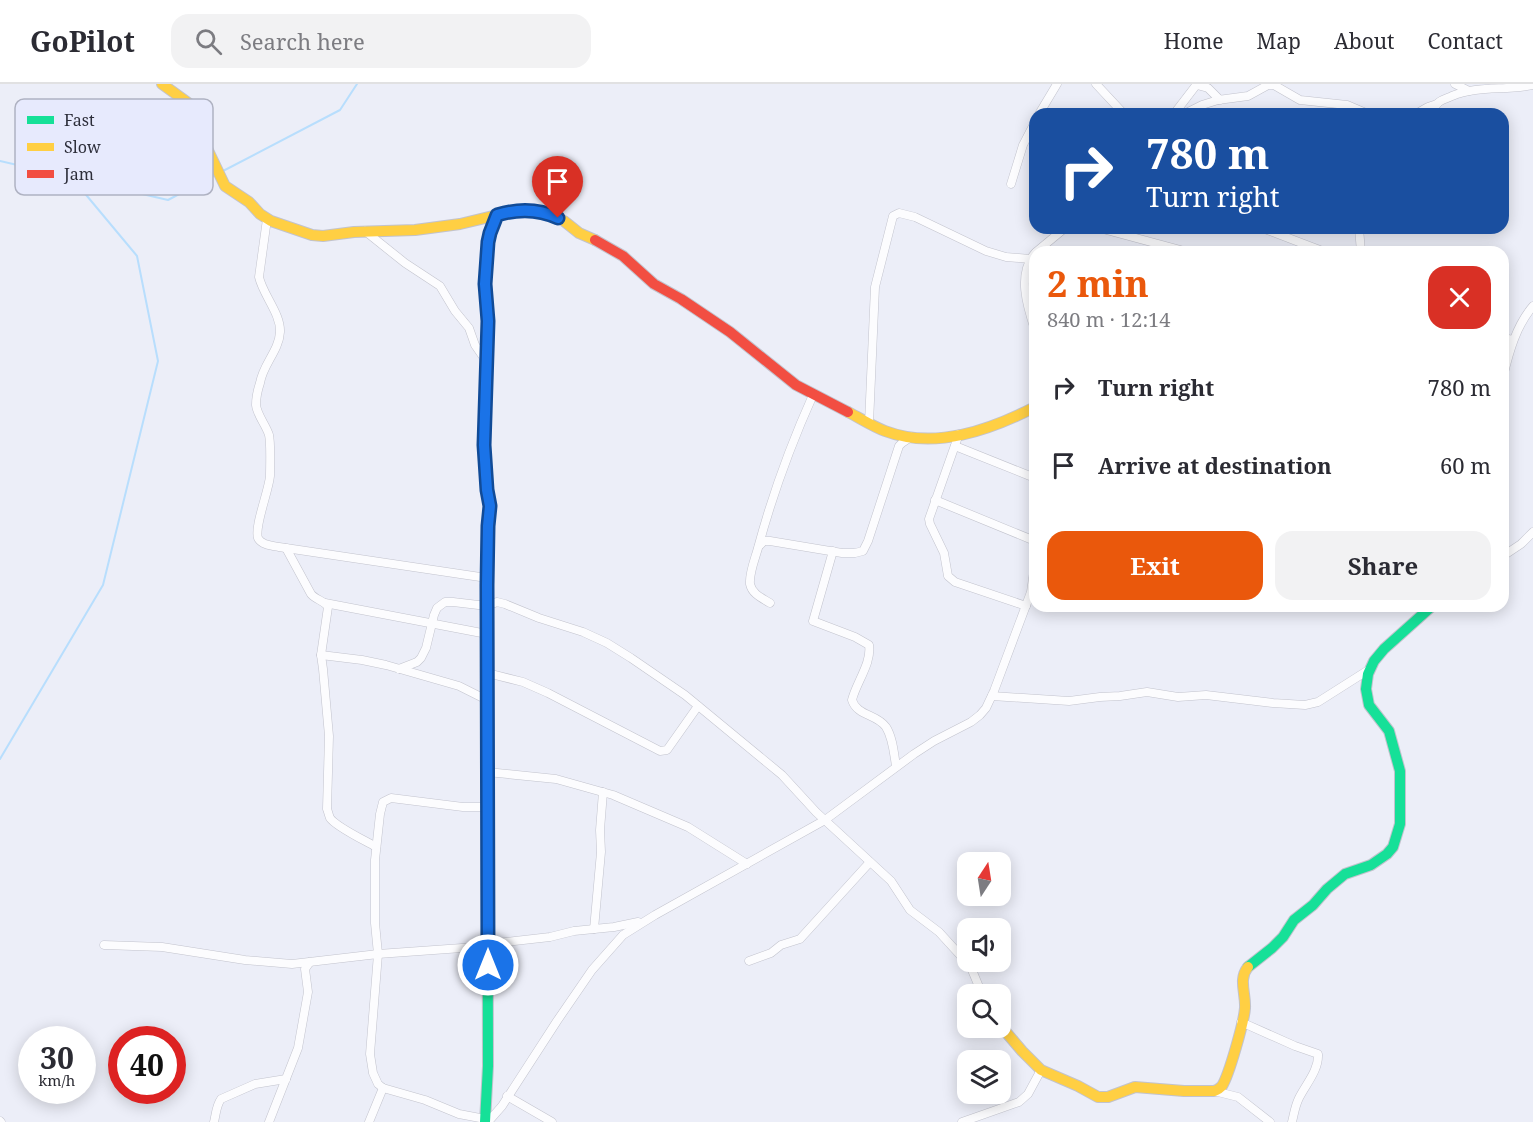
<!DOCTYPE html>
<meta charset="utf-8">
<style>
body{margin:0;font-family:"Noto Serif",serif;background:#f2f2f3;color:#2b2b33;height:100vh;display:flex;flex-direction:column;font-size:22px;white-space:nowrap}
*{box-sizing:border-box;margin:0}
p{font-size:20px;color:#7c7c81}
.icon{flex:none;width:33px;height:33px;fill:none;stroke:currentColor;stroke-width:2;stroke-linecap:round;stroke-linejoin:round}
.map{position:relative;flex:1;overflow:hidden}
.drawer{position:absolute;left:1029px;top:162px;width:480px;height:366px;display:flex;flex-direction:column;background:#fff;border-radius:18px;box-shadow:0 3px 15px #0003}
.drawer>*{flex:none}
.hud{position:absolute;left:1029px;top:24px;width:480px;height:126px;border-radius:18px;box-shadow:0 3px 15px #0003;background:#1a4fa0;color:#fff;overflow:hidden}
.needle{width:39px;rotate:12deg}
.controls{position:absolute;left:957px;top:768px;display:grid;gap:12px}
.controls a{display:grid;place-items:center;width:54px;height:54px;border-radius:12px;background:#fff;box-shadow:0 3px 15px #0003;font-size:30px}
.speed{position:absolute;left:18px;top:942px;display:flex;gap:12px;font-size:30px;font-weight:700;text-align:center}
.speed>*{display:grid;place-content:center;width:78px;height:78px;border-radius:50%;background:#fff;box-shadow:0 3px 15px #0003;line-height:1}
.speed small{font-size:15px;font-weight:400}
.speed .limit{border:9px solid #d22;background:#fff;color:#111}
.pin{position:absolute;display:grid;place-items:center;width:51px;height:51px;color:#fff;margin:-62px -26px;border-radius:50% 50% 50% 0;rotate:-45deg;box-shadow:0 0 6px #0007}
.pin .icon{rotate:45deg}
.me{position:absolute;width:66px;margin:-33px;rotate:0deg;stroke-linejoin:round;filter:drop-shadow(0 0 4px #0008)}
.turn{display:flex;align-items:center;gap:21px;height:126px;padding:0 18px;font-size:27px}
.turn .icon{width:78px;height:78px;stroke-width:2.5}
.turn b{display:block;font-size:42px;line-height:51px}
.round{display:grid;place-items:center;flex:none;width:63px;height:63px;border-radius:18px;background:#f2f2f3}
.headline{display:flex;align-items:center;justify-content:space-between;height:102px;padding:0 18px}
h1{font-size:36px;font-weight:700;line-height:45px;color:#ea580c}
.primary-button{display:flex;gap:12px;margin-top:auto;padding:12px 18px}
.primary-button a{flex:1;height:69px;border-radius:18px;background:#ea580c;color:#fff;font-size:24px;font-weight:700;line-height:69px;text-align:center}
.primary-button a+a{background:#f2f2f3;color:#2b2b33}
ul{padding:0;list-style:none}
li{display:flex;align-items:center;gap:18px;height:78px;padding:0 18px}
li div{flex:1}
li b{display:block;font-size:22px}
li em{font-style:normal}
header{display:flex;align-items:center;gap:36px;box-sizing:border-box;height:84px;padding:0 30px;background:#fff;border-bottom:2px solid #e1e1e2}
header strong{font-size:28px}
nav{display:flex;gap:33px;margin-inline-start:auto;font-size:21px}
.search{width:420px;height:54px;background:#f2f2f3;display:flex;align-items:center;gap:15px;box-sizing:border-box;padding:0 21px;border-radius:18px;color:#7c7c81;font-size:22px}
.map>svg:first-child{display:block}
</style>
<header>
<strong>GoPilot</strong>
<div class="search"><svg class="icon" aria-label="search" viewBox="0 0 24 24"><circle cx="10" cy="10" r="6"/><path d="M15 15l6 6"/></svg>Search here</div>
<nav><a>Home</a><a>Map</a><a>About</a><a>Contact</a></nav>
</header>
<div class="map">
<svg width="1533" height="1038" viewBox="0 0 1533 1038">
<rect width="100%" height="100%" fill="#eceef8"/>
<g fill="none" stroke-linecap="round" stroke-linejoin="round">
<g stroke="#b8defd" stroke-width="2">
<path d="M0 77 168 116 215 91"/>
<path d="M223 87 340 26 357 0"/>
<path d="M0 675 103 501 158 277 137 172 72 94"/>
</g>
<defs>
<g id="street">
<path d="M1096 0 1124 30"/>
<path d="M1455 0 1469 7"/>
<path d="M1197 1 1208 4 1220 16"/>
<path d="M1039 30 1057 0"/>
<path d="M1174 30 1197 0"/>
<path d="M1184 30 1202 21 1218 16 1248 12 1268 1H1274L1300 16 1347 21 1368 30"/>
<path d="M1416 30 1428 23 1437 20"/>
<path d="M1431 30C1433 26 1435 21 1439 18 1443 15 1448 14 1452 12 1478 1 1506 7 1533 1"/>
<path d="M1011 100 1023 61 1035 38"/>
<path d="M267 135 259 193C263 211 281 230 280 248 279 267 263 280 260 299 258 305 256 314 256 321 257 331 266 341 269 351 271 359 270 382 270 392 269 406 254 443 258 454 261 461 273 462 279 463L487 494"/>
<path d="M1099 144 1188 168"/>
<path d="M1262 144 1325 168"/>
<path d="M1359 144 1361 168"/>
<path d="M365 147 405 179 440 202 455 227 469 244 475 261 486 277"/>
<path d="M1036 168 1065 144"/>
<path d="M1035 169C1017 190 1027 222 1035 246"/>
<path d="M1503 254 1513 256"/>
<path d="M1503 293C1509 268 1516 242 1533 222"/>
<path d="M869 339 875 203 893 132 899 129 915 133 986 167 1006 173 1030 175"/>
<path d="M959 350 929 435 930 440 944 469 948 492 955 498 1026 522"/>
<path d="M955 362 1035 394"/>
<path d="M935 416 1035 457"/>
<path d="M759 462 764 457H770L842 469H855L863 467 868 457 899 362 902 359 911 353"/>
<path d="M286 464 311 510C316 516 325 517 328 523L321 571 323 585 329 652 327 725C328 727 329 732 330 734 336 743 366 757 376 763"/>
<path d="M833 467 813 537 855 553 869 561C872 579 856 599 852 616 857 632 877 630 886 643 893 654 894 670 896 682"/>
<path d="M1503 472 1521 460 1533 448"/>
<path d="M325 519 487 550"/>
<path d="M770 519C762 514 752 510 750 500 749 489 755 475 758 464 772 412 791 360 813 311"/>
<path d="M321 571 362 576 386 581 459 602 487 616"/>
<path d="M399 585 417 578 421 574 426 564 434 531 437 524 445 518H453L487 522 497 518 505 520 539 534 583 548 607 559 631 574 685 611 782 691 816 728 891 797 910 826 939 848 960 871 972 886 982 910"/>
<path d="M487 589 523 598 548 609 660 667 667 666 698 622"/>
<path d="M992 612 1069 617 1100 613 1120 612 1147 608 1178 613 1206 611 1273 619 1305 621 1318 618 1370 585"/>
<path d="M487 688 556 695 613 711 688 743 747 780"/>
<path d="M594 845 601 768 600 746 603 708"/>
<path d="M104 861 162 863 245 876 292 880 378 870 476 863 488 860 550 853 574 847 614 843 638 838"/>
<path d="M749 877 771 869 781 861 800 855 870 778"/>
<path d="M1241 938 1295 962 1318 970C1319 986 1306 1000 1299 1014 1295 1022 1294 1030 1292 1038"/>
<path d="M1214 1007 1238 1013 1270 1038"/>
<path d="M507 1012 552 1038"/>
<path d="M485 1035 459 1030 425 1016 383 1004 378 1000 373 989 370 970 378 870 375 839V776L380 730 383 718 391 714 463 723H488"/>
<path d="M0 1037 1 1038"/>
<path d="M214 1038C216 1030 216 1022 221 1015L255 1000 286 995"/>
<path d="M269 1038 298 964 308 908 305 885 310 878"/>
<path d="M369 1038 383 1004"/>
<path d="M488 1038 502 1022 557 937 592 886 623 851 655 831 825 736 914 670 934 657 971 638 980 631 986 624 994 607 1031 508 1034 487 1035 465"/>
<path d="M962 1038 1019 1018 1028 1010 1041 986"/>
</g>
<g id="fast">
<path d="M486 298 488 237 485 200 488 158 497 131"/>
<path d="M1248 883 1272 864 1283 853 1294 836 1313 821 1327 805 1345 790 1371 781 1387 770 1393 763 1400 740V687L1389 647 1369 621 1366 605 1368 590 1374 577 1384 565 1432 522"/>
<path d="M485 1038 488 982 487 547"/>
</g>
<g id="slow">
<path d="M162 0 198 26 201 34 204 58 225 102 249 118 260 130 271 137 312 151 323 152 354 148 415 146 460 140 514 127H531L552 131 564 137 579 149 595 156"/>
<path d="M848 328C860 334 872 342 885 347 935 366 990 346 1035 323"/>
<path d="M1000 941 1022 967 1041 986 1078 1002 1098 1013H1108L1135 1003 1184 1007H1214C1219 1005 1218 1006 1222 1002 1229 991 1244 938 1245 924 1246 910 1238 895 1248 883"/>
</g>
<g id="jam">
<path d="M595 156 623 172 654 200 681 215 730 248 796 301 848 328"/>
<path d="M486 298 484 361 487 406 490 422 488 442 487 547"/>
</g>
</defs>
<use href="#street" stroke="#c2c3cd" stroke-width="9"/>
<use href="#fast" stroke="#c2c3cd" stroke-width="12"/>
<use href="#slow" stroke="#c2c3cd" stroke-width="12"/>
<use href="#jam" stroke="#c2c3cd" stroke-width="12"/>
<use href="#street" stroke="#fcfcfe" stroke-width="8"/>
<use href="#fast" stroke="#16e098" stroke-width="10"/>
<use href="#slow" stroke="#ffcf43" stroke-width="10"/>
<use href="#jam" stroke="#f24e42" stroke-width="10"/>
</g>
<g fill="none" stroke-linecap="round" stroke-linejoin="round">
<defs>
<path id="route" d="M488 881 487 501 488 442 490 422 487 406 484 361 488 237 485 200 488 158 490 149 497 131C517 125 539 125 558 134"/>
</defs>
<use href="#route" stroke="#114b97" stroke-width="15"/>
<use href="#route" stroke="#1a73e8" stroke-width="10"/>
</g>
<rect x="15" y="15" width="198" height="96" rx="9" fill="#e7eafd" stroke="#afb2c2" stroke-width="1.5"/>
<rect x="27" y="32" width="27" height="8" fill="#16e098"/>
<rect x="27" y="59" width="27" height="8" fill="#ffcf43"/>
<rect x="27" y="86" width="27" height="8" fill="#f24e42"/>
<g font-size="16" fill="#2d2e3a">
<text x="64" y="42">Fast</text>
<text x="64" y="69">Slow</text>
<text x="64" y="96">Jam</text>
</g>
</svg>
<div class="controls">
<a><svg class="needle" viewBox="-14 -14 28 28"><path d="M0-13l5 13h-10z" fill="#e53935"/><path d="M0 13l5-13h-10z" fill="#7c7c81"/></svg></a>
<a><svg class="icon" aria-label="sound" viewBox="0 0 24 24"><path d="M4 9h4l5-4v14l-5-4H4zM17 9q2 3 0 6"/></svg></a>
<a><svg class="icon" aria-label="search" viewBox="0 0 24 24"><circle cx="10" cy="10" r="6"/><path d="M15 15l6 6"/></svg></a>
<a><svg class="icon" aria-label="layers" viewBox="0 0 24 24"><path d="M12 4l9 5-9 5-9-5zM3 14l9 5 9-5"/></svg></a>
</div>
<div class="speed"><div>30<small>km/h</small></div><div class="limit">40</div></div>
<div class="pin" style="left:558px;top:134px;background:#d93025"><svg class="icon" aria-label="arrive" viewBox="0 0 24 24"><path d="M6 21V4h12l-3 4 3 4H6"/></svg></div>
<svg class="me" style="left:488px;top:881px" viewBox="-20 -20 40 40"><circle r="17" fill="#1a73e8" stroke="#fff" stroke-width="3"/><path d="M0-11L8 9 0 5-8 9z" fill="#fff"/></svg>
<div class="hud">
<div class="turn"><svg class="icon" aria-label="right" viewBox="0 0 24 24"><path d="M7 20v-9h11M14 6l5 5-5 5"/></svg><div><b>780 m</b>Turn right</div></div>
</div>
<section class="drawer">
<div class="headline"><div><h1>2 min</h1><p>840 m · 12:14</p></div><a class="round" style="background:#d93025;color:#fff"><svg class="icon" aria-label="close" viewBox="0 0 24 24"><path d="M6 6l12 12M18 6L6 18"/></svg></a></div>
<ul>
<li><svg class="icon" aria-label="right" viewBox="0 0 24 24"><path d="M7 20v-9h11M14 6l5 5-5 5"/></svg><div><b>Turn right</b></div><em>780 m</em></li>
<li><svg class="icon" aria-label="arrive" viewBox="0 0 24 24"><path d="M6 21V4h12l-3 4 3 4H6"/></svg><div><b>Arrive at destination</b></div><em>60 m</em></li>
</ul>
<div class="primary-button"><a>Exit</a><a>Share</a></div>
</section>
</div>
